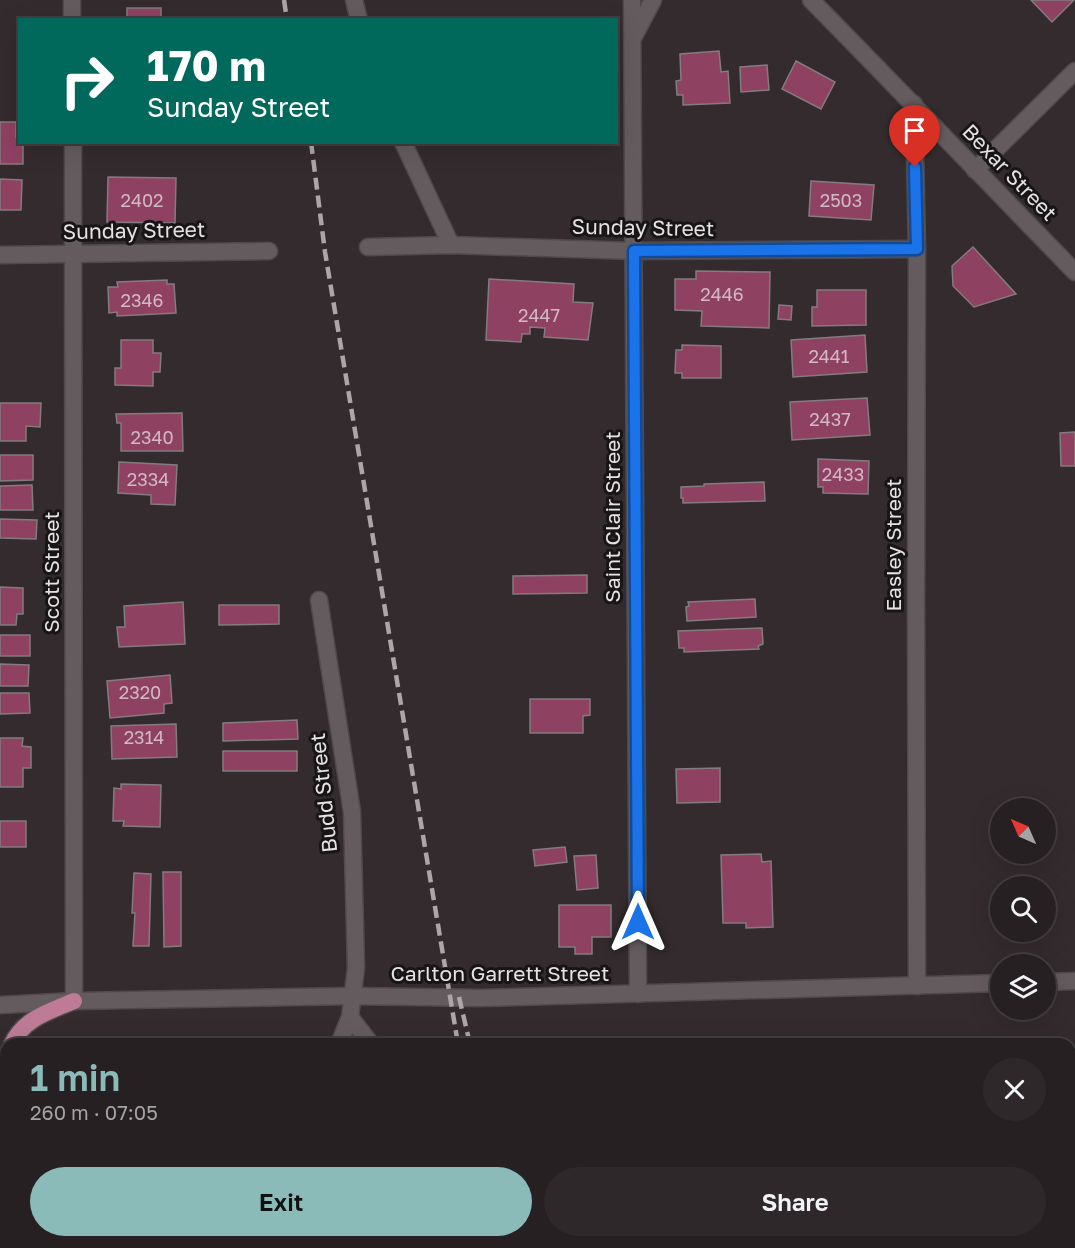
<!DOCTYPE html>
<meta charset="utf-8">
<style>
body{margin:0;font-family:"Golos Text",sans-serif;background:#2e282a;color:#f1f3f6;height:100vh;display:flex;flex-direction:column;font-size:22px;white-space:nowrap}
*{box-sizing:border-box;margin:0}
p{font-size:20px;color:#a4a3a5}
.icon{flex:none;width:33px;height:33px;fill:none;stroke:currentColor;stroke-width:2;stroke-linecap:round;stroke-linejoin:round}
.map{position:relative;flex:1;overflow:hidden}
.side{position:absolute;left:0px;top:1038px;width:1076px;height:210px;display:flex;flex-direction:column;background:#262022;border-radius:18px 18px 0 0;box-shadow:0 6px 24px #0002,0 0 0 2px #423e40}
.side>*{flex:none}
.guide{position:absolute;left:18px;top:18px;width:600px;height:126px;border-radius:0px;box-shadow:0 6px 24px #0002,0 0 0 2px #423e40;background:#00695c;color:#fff;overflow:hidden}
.needle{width:39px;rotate:315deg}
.controls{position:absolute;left:990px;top:798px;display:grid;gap:12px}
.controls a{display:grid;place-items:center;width:66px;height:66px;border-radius:50%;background:#262022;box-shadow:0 6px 24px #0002,0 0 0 2px #423e40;font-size:30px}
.pin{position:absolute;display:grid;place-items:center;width:51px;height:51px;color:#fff;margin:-62px -26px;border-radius:50% 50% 50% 0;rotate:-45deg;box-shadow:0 0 6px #0007}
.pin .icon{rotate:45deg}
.me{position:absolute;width:66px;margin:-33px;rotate:0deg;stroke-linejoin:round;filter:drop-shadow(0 0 4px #0008)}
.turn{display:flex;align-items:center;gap:21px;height:126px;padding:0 30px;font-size:27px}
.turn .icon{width:78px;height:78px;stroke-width:2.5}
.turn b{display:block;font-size:42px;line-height:51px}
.round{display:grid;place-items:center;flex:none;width:63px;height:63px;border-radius:32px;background:#2e282a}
.overview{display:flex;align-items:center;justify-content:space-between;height:102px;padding:0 30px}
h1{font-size:36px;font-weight:600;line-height:45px;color:#8bbbb9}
.action{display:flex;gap:12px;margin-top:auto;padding:12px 30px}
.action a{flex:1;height:69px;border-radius:36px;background:#8bbbb9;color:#111;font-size:24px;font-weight:600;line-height:69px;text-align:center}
.action a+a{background:#2e282a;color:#f1f3f6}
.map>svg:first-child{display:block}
</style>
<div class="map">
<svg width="1075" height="1248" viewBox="0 0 1075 1248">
<rect width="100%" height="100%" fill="#332b2e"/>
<g fill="#8f4162" stroke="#847b7e" stroke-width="1.5">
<path d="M1031 0H1074L1052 22Z"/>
<rect x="127" y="8" width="34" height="12"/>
<path d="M719 51 721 72 728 71 730 103 683 105V95H677L676 81 681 80 680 54Z"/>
<path d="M796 61 835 82 821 109 782 89Z"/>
<path d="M767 65 769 90 741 92 740 67Z"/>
<path d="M0 122H16V137L20 136V142H23V164H0Z"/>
<path d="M108 177 176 178 175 223 107 222Z"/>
<path d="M0 179 22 180 21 210H0Z"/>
<path d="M811 181 874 185 871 220 809 216Z"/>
<path d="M973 247 1016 294 974 307 953 286 952 266Z"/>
<path d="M696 271 770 272 769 328 701 326 702 311 675 310V279H696Z"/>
<path d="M489 279 574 284 573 302 593 303 588 340 544 337 545 328 530 327V334H522L521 342 486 340Z"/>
<path d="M167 280V284H174L176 313 117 316V312L109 313 108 287H118L117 282Z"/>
<path d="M817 290H866V325L812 326V307H817Z"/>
<path d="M779 305 792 306 791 320 778 319Z"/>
<path d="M865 335 867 372 793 377 791 340Z"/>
<path d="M121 340H153V353H161L160 372H153V386L115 385V368H121Z"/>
<path d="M682 345 721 346V378H682V373H675L676 350H682Z"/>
<path d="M867 398 870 435 792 440 790 402Z"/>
<path d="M0 403H41L40 427 26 426V441H0Z"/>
<path d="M182 413 183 451H121V423H117L116 414Z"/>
<path d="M1075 432V466H1061L1060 433Z"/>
<path d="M0 455H33V480L0 481Z"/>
<path d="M818 459 869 461 868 494 823 493V487H818Z"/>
<path d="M119 462 177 465 175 505 151 504V495L118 493Z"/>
<path d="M764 482 765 501 683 503V498H681V487L704 486V484Z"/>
<path d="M32 485 33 510H0V486Z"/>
<path d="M0 519 37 520 36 539 0 538Z"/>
<path d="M587 575V593L513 594V576Z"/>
<path d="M0 587 23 588V614H17L16 625H0Z"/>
<path d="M755 599 756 617 687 621 686 607 689 606 688 602Z"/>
<path d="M183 602 185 644 119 647 117 627H125L124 606Z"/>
<path d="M219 605H279V624L219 625Z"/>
<path d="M762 628 763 644 758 646 759 649 684 652V648H679L678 631Z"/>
<rect x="0" y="635" width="30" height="21"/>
<path d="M0 664 29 665 28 686H0Z"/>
<path d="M170 675 172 703 164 704V713L110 718 107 681Z"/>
<path d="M0 693H29L30 713 0 714Z"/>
<path d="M530 699H590V715L583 716V733H530Z"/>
<path d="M297 720 298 739 223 741V723Z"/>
<path d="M176 724 177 757 112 759 111 726Z"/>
<path d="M0 738H23L22 746 31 747V768H23V787H0Z"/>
<rect x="223" y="751" width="74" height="20"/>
<path d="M720 768V802L677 803 676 769Z"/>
<path d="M121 784 161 785 160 827 123 826 124 821H113L114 788 121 789Z"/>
<rect x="0" y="821" width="26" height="26"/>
<path d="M565 847 567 862 535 866 533 850Z"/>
<path d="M761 854 762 862 771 861 773 927 746 928V923H723L721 855Z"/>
<path d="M596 855 598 888 577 890 574 856Z"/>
<path d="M163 872H181V946L164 947Z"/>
<path d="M134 873 151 874 149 946H133L135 913H132Z"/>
<path d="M559 905H611V937H592V954H575V947H559Z"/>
</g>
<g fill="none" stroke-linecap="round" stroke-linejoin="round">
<defs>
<g id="minor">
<path d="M72 0V20"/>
<path d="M354 0 359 20"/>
<path d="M632 0 638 994"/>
<path d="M633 38 653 0"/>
<path d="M914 104 917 249 916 600 917 986"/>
<path d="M73 142 74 1001"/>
<path d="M403 142 451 245"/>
<path d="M975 170 1075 71"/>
<path d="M368 247 451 245 634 251 917 249"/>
<path d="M0 255 269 251"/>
<path d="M319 600 352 812 356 968 350 1017 339 1044"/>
<path d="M1046 982 1075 981"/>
<path d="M0 1005 74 1001 352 996 481 998 1000 983"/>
<path d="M350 1017 371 1044"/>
<path d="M362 1242V1248"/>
<path d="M404 1242 405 1248"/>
</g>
<path id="tertiary" d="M811 0C900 90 987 182 1075 272"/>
<g id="primary">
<path d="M12 1044C23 1019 50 1011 74 1001"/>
<path d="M27 1242 28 1248"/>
</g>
</defs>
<use href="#minor" stroke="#4f494b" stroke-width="19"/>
<use href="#tertiary" stroke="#4f494b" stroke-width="19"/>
<use href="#primary" stroke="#4f494b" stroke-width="19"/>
<use href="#minor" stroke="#645b5e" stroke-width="16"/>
<use href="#tertiary" stroke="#645b5e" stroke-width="16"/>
<use href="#primary" stroke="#bd7b95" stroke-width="16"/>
<g stroke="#aca6a8" stroke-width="4.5" stroke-dasharray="12 6" stroke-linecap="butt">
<path d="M284 0 287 20"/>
<path d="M311 142 325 252 458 1044"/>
<path d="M459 997 470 1044"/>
<path d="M492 1242 493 1248"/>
<path d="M539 1242 541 1248"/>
</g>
</g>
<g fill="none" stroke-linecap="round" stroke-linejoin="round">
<defs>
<path id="route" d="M638 922 634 251 917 249 915 167"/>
</defs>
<use href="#route" stroke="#114b97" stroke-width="15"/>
<use href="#route" stroke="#1a73e8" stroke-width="10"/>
</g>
<g text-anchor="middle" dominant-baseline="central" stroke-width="6" stroke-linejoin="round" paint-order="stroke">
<g font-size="18" fill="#d0b9c3">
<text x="142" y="200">2402</text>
<text x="841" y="200">2503</text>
<text x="722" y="294">2446</text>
<text x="142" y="300">2346</text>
<text x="539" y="315">2447</text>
<text x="829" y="356">2441</text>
<text x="830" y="419">2437</text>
<text x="152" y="437">2340</text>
<text x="843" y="474">2433</text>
<text x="148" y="479">2334</text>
<text x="140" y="692">2320</text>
<text x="144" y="737">2314</text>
</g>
<g font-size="21" fill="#e6e1e3" stroke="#181516">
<text transform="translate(1010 172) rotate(46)">Bexar Street</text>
<text transform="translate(643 227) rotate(1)">Sunday Street</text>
<text transform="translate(134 230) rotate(-1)">Sunday Street</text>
<text transform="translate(612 517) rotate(-90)">Saint Clair Street</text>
<text transform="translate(893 545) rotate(-90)">Easley Street</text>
<text transform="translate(51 572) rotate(-90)">Scott Street</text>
<text transform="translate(323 793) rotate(-96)">Budd Street</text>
<text x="500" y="973">Carlton Garrett Street</text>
</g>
</g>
</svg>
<div class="controls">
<a><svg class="needle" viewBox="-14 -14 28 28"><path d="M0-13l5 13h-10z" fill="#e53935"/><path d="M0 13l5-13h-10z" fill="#a4a3a5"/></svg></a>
<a><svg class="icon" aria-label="search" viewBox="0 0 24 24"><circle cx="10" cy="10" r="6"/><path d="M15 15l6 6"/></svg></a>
<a><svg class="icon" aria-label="layers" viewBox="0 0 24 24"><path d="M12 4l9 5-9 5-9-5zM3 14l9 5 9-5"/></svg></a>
</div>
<div class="pin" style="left:915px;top:167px;background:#d93025"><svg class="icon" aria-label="arrive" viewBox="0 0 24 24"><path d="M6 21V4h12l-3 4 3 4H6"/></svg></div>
<svg class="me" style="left:638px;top:922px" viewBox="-20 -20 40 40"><path d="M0-17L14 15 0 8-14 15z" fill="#1a73e8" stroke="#fff" stroke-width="4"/></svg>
<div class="guide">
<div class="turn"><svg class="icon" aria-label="right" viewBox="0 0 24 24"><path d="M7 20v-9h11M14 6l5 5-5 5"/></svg><div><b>170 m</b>Sunday Street</div></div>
</div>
<section class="side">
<div class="overview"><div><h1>1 min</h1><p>260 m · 07:05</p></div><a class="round"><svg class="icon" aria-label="close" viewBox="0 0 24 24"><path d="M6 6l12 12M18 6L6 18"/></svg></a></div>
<div class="action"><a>Exit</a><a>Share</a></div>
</section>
</div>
